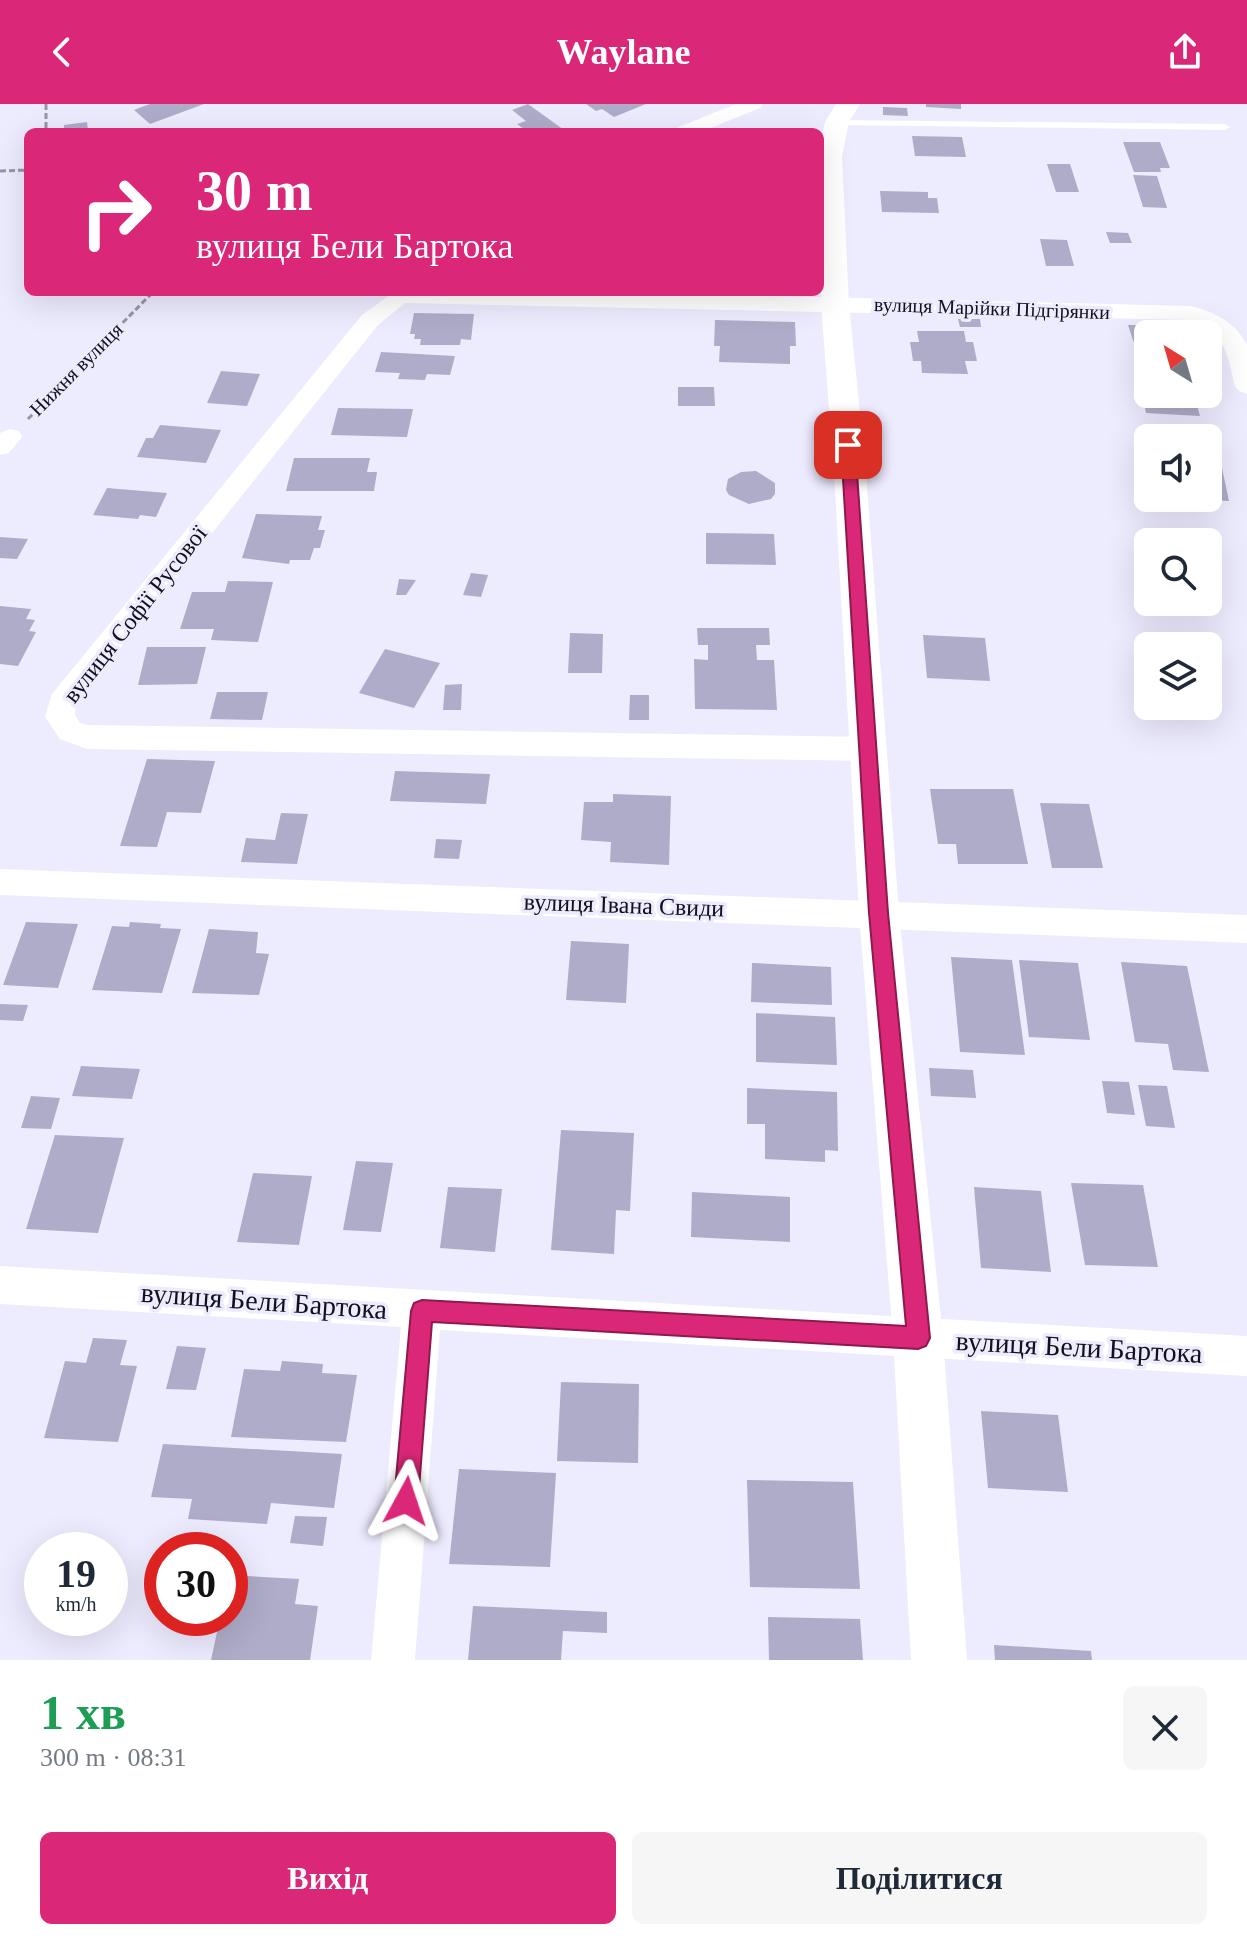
<!DOCTYPE html>
<html lang="uk">
<meta charset="utf-8">
<style>
body{margin:0;font-family:Georgia,serif;background:#f6f6f7;color:#1f2937;height:100vh;display:flex;flex-direction:column;font-size:30px;white-space:nowrap}
*{box-sizing:border-box;margin:0}
p{font-size:26px;color:#747a83}
.icon{flex:none;width:44px;height:44px;fill:none;stroke:currentColor;stroke-width:2;stroke-linecap:round;stroke-linejoin:round}
.map{position:relative;height:1556px;overflow:hidden}
.side{display:flex;flex-direction:column;background:#fff;flex:1}
.side>*{flex:none}
.hud{position:absolute;left:24px;top:24px;width:800px;height:168px;border-radius:12px;box-shadow:0 8px 32px #0002;background:#db2777;color:#fff;overflow:hidden}
.needle{width:52px;rotate:323deg}
.tools{position:absolute;left:1134px;top:216px;display:grid;gap:16px}
.tools a{display:grid;place-items:center;width:88px;height:88px;border-radius:12px;background:#fff;box-shadow:0 8px 32px #0002;font-size:40px}
.speed{position:absolute;left:24px;top:1428px;display:flex;gap:16px;font-size:40px;font-weight:700;text-align:center}
.speed>*{display:grid;place-content:center;width:104px;height:104px;border-radius:50%;background:#fff;box-shadow:0 8px 32px #0002;line-height:1}
.speed small{font-size:20px;font-weight:400}
.speed .limit{border:12px solid #d22;background:#fff;color:#111}
.pin{position:absolute;display:grid;place-items:center;width:68px;height:68px;color:#fff;margin:-34px;border-radius:16px;box-shadow:0 4px 12px #0006}
.me{position:absolute;width:88px;margin:-44px;rotate:5deg;stroke-linejoin:round;filter:drop-shadow(0 0 6px #0008)}
.turn{display:flex;align-items:center;gap:28px;height:168px;padding:0 40px;font-size:36px}
.turn .icon{width:104px;height:104px;stroke-width:2.5}
.turn b{display:block;font-size:56px;line-height:68px}
.round{display:grid;place-items:center;flex:none;width:84px;height:84px;border-radius:12px;background:#f6f6f7}
.head{display:flex;align-items:center;justify-content:space-between;height:136px;padding:0 40px}
h1{font-size:48px;font-weight:700;line-height:60px;color:#1e9e55}
.primary-button{display:flex;gap:16px;margin-top:auto;padding:16px 40px}
.primary-button a{flex:1;height:92px;border-radius:12px;background:#db2777;color:#fff;font-size:32px;font-weight:700;line-height:92px;text-align:center}
.primary-button a+a{background:#f6f6f7;color:#1f2937}
header{display:flex;justify-content:space-between;align-items:center;height:104px;padding:0 40px;background:#db2777;color:#fff;font-size:36px;font-weight:700}
.map>svg:first-child{display:block}
</style>
<header><svg class="icon" aria-label="back" viewBox="0 0 24 24"><path d="M15 5l-7 7 7 7"/></svg>Waylane<svg class="icon" aria-label="share" viewBox="0 0 24 24"><path d="M12 15V3M7 8l5-5 5 5M5 13v7h14v-7"/></svg></header>
<div class="map">
<svg width="1247" height="1556" viewBox="0 0 1247 1556">
<rect width="100%" height="100%" fill="#edebfe"/>
<g fill="#afacc9">
<path d="M150 0H204L150 20 134 6Z"/>
<path d="M528 0 564 26 528 28 517 20 526 17 512 6Z"/>
<path d="M586 0H646L614 13 602 5 596 7Z"/>
<path d="M926 0H961V5L926 3Z"/>
<path d="M883 3 907 4 908 12 883 11Z"/>
<path d="M87 18 88 26 64 28V21Z"/>
<path d="M912 32 962 33 966 53 915 52Z"/>
<path d="M1123 38H1160L1170 64H1160L1161 68H1134Z"/>
<path d="M1047 60H1070L1079 88H1056Z"/>
<path d="M1133 71 1157 72 1167 104 1143 103Z"/>
<path d="M880 87 928 88V94H937L939 109 882 108Z"/>
<path d="M1106 128 1128 129 1132 139H1110Z"/>
<path d="M1040 135 1067 136 1074 162H1046Z"/>
<path d="M414 209 474 210 471 236 461 235 460 241H420L421 235H414L415 230H410Z"/>
<path d="M958 215H980L981 223H960Z"/>
<path d="M715 216 795 218 796 242H790V260L719 258 720 242H714Z"/>
<path d="M1128 221H1187L1190 230H1148V245H1136Z"/>
<path d="M917 227H964L966 238H973L977 257H965L968 270 922 269 921 257H913L910 238H919Z"/>
<path d="M381 248 455 252 450 271 427 270 425 276 398 275 400 269 375 268Z"/>
<path d="M221 267 260 270 247 302 207 299Z"/>
<path d="M1139 275H1148V290H1194L1200 312 1146 309Z"/>
<path d="M678 283H714L715 302H678Z"/>
<path d="M338 304 413 305 407 333 331 331Z"/>
<path d="M160 321 221 326 206 359 137 353 146 334H153Z"/>
<path d="M1208 350H1219L1229 397 1208 396Z"/>
<path d="M294 354H370L367 368H377L374 387H286Z"/>
<path d="M756 367 775 379V390L771 395 749 400 729 391 726 386 728 375 741 368Z"/>
<path d="M107 384 167 389 156 413 140 411 138 415 93 411Z"/>
<path d="M256 410 322 412 318 426H325L320 444H314L310 456H290L289 460 242 454Z"/>
<path d="M706 429 774 430 776 461 706 460Z"/>
<path d="M0 433 28 435 17 455 0 454Z"/>
<path d="M471 469 488 471 481 493 463 491Z"/>
<path d="M399 475 416 476 406 491H396Z"/>
<path d="M228 477 273 478 258 538 211 536 214 525H180L192 488H225Z"/>
<path d="M0 502 31 505 26 515 35 516 29 527 36 528 18 562 0 560Z"/>
<path d="M697 524H769L770 541H756L757 556H774L777 606 695 605 694 555 708 556V541H698Z"/>
<path d="M570 529 603 530 602 569H568Z"/>
<path d="M923 531 985 534 990 577 927 574Z"/>
<path d="M147 543H206L197 580 138 581Z"/>
<path d="M385 545 440 559 414 604 359 589Z"/>
<path d="M462 580 461 606H443L445 581Z"/>
<path d="M217 588H268L262 616 210 615Z"/>
<path d="M630 591H649V616H629Z"/>
<path d="M147 655 215 657 201 709 167 708 157 743 120 742Z"/>
<path d="M395 667 490 670 486 700 390 697Z"/>
<path d="M930 685H1013L1028 760H958L956 740H938Z"/>
<path d="M613 690 671 692 669 761 610 758 611 738 581 736 584 698H613Z"/>
<path d="M1040 699 1089 700 1103 764H1052Z"/>
<path d="M281 709 308 710 297 760 241 758 246 734 275 736Z"/>
<path d="M436 735 462 736 459 755 434 754Z"/>
<path d="M26 818 78 820 58 884 3 881Z"/>
<path d="M130 818 161 820 160 824 181 825 162 889 92 886 112 822 129 823Z"/>
<path d="M209 825 258 828 256 849 269 850 259 891 192 889Z"/>
<path d="M571 837 629 840 626 899 566 896Z"/>
<path d="M951 853 1012 856 1025 951 960 948Z"/>
<path d="M1019 856 1078 859 1090 936 1029 933Z"/>
<path d="M1121 858 1187 862 1209 968 1173 966 1168 940 1135 938Z"/>
<path d="M752 859 831 863 832 901 751 898Z"/>
<path d="M0 900 28 901 23 917 0 916Z"/>
<path d="M756 909 835 913 837 961 756 958Z"/>
<path d="M81 962 140 965 132 995 72 992Z"/>
<path d="M929 964 973 966 976 994 931 992Z"/>
<path d="M1102 977 1129 978 1135 1011 1107 1009Z"/>
<path d="M1138 981 1167 982 1175 1024 1146 1022Z"/>
<path d="M747 984 837 988 838 1047 825 1046V1058L765 1055V1020H747Z"/>
<path d="M31 992 60 994 51 1025 21 1024Z"/>
<path d="M561 1026 634 1029 630 1107 616 1106 614 1150 551 1146Z"/>
<path d="M55 1031 124 1034 98 1129 26 1125Z"/>
<path d="M356 1057 393 1059 381 1128 343 1126Z"/>
<path d="M253 1069 312 1072 299 1141 237 1138Z"/>
<path d="M1071 1079 1143 1081 1158 1163 1085 1161Z"/>
<path d="M448 1083 502 1085 495 1148 440 1144Z"/>
<path d="M974 1083 1041 1087 1051 1168 981 1164Z"/>
<path d="M692 1088 790 1093V1138L691 1133Z"/>
<path d="M93 1234 127 1236 120 1261 137 1262 118 1338 44 1334 65 1257 86 1259Z"/>
<path d="M177 1242 206 1244 196 1286 166 1285Z"/>
<path d="M282 1257 323 1260 322 1269 357 1271 346 1338 231 1333 244 1265 280 1267Z"/>
<path d="M561 1278 639 1280 638 1359 557 1357Z"/>
<path d="M981 1307 1058 1311 1068 1388 988 1384Z"/>
<path d="M163 1340 342 1350 334 1404 271 1399 267 1420 188 1415 192 1395 151 1393Z"/>
<path d="M459 1365 556 1369 550 1463 449 1460Z"/>
<path d="M747 1376 853 1378 860 1485 750 1483Z"/>
<path d="M295 1412 327 1413 323 1442 290 1439Z"/>
<path d="M230 1471 299 1475 295 1500 318 1502 310 1556H211L220 1514H230Z"/>
<path d="M473 1502 607 1508V1529L563 1527 561 1556H468Z"/>
<path d="M768 1513 860 1515 863 1556H769Z"/>
<path d="M994 1541 1091 1547 1092 1556H995Z"/>
</g>
<g fill="none" stroke-linecap="round" stroke-linejoin="round">
<g stroke="#9795a5" stroke-width="3" stroke-dasharray="6 3" stroke-linecap="butt">
<path d="M46 0V28"/>
<path d="M0 67 28 66"/>
<path d="M28 315 153 188"/>
</g>
<path fill="#fff" fill-rule="evenodd" d="M834 16 1225 20 1230 23 1225 26 837 21 834 20Z"/>
<g fill="#fff" fill-rule="evenodd">
<path d="M736 0H763L760 4 701 28H673L676 24Z"/>
<path d="M608 188 1191 202C1215 208 1235 218 1247 241V290L1239 287 1235 282C1227 247 1225 229 1188 216L405 199 378 221 86 587 76 600 75 611 80 619 88 621 870 633 881 637 885 645 881 653 870 657 87 645 60 635 45 613 52 590 362 211 394 188Z"/>
<path d="M10 325 19 327 22 333 9 349 0 351V329Z"/>
<path d="M0 765 1247 811V839L0 791Z"/>
<path d="M0 1162 1247 1232V1272L440 1226 415 1556H371L401 1223 0 1200Z"/>
</g>
<path fill="#fff" fill-rule="evenodd" d="M836 0H860L849 18 842 53 849 200 866 369 899 809 943 1234 967 1556H911L893 1234 859 809 834 369 821 200 820 38 825 18Z"/>
</g>
<path fill="#db2777" stroke="#8e194d" stroke-width="2" d="M848 336 855 341 888 809 930 1234 926 1242 918 1245 432 1218 418 1397 415 1406 406 1409 398 1406 394 1397 411 1207 414 1199 422 1196 906 1222 869 809 841 341Z"/>
<g text-anchor="middle" dominant-baseline="central" stroke-width="7" stroke-linejoin="round" paint-order="stroke">
<g font-size="20" fill="#12101a" stroke="#edebfe">
<text transform="translate(992 204) rotate(2)">вулиця Марійки Підгірянки</text>
<text transform="translate(76 265) rotate(-45)">Нижня вулиця</text>
</g>
<g font-size="24" fill="#12101a" stroke="#edebfe">
<text transform="translate(135 510) rotate(-52)">вулиця Софії Русової</text>
<text transform="translate(624 801) rotate(2)">вулиця Івана Свиди</text>
</g>
<g font-size="28" fill="#12101a" stroke="#edebfe">
<text transform="translate(264 1197) rotate(4)">вулиця Бели Бартока</text>
<text transform="translate(1079 1243) rotate(3)">вулиця Бели Бартока</text>
</g>
</g>
</svg>
<div class="tools">
<a><svg class="needle" viewBox="-14 -14 28 28"><path d="M0-13l5 13h-10z" fill="#e53935"/><path d="M0 13l5-13h-10z" fill="#747a83"/></svg></a>
<a><svg class="icon" aria-label="sound" viewBox="0 0 24 24"><path d="M4 9h4l5-4v14l-5-4H4zM17 9q2 3 0 6"/></svg></a>
<a><svg class="icon" aria-label="search" viewBox="0 0 24 24"><circle cx="10" cy="10" r="6"/><path d="M15 15l6 6"/></svg></a>
<a><svg class="icon" aria-label="layers" viewBox="0 0 24 24"><path d="M12 4l9 5-9 5-9-5zM3 14l9 5 9-5"/></svg></a>
</div>
<div class="speed"><div>19<small>km/h</small></div><div class="limit">30</div></div>
<div class="pin" style="left:848px;top:341px;background:#d93025"><svg class="icon" aria-label="arrive" viewBox="0 0 24 24"><path d="M6 21V4h12l-3 4 3 4H6"/></svg></div>
<svg class="me" style="left:406px;top:1397px" viewBox="-20 -20 40 40"><path d="M0-17L14 15 0 8-14 15z" fill="#db2777" stroke="#fff" stroke-width="4"/></svg>
<div class="hud">
<div class="turn"><svg class="icon" aria-label="right" viewBox="0 0 24 24"><path d="M7 20v-9h11M14 6l5 5-5 5"/></svg><div><b>30 m</b>вулиця Бели Бартока</div></div>
</div>
</div>
<section class="side">
<div class="head"><div><h1>1 хв</h1><p>300 m · 08:31</p></div><a class="round"><svg class="icon" aria-label="close" viewBox="0 0 24 24"><path d="M6 6l12 12M18 6L6 18"/></svg></a></div>
<div class="primary-button"><a>Вихід</a><a>Поділитися</a></div>
</section>
